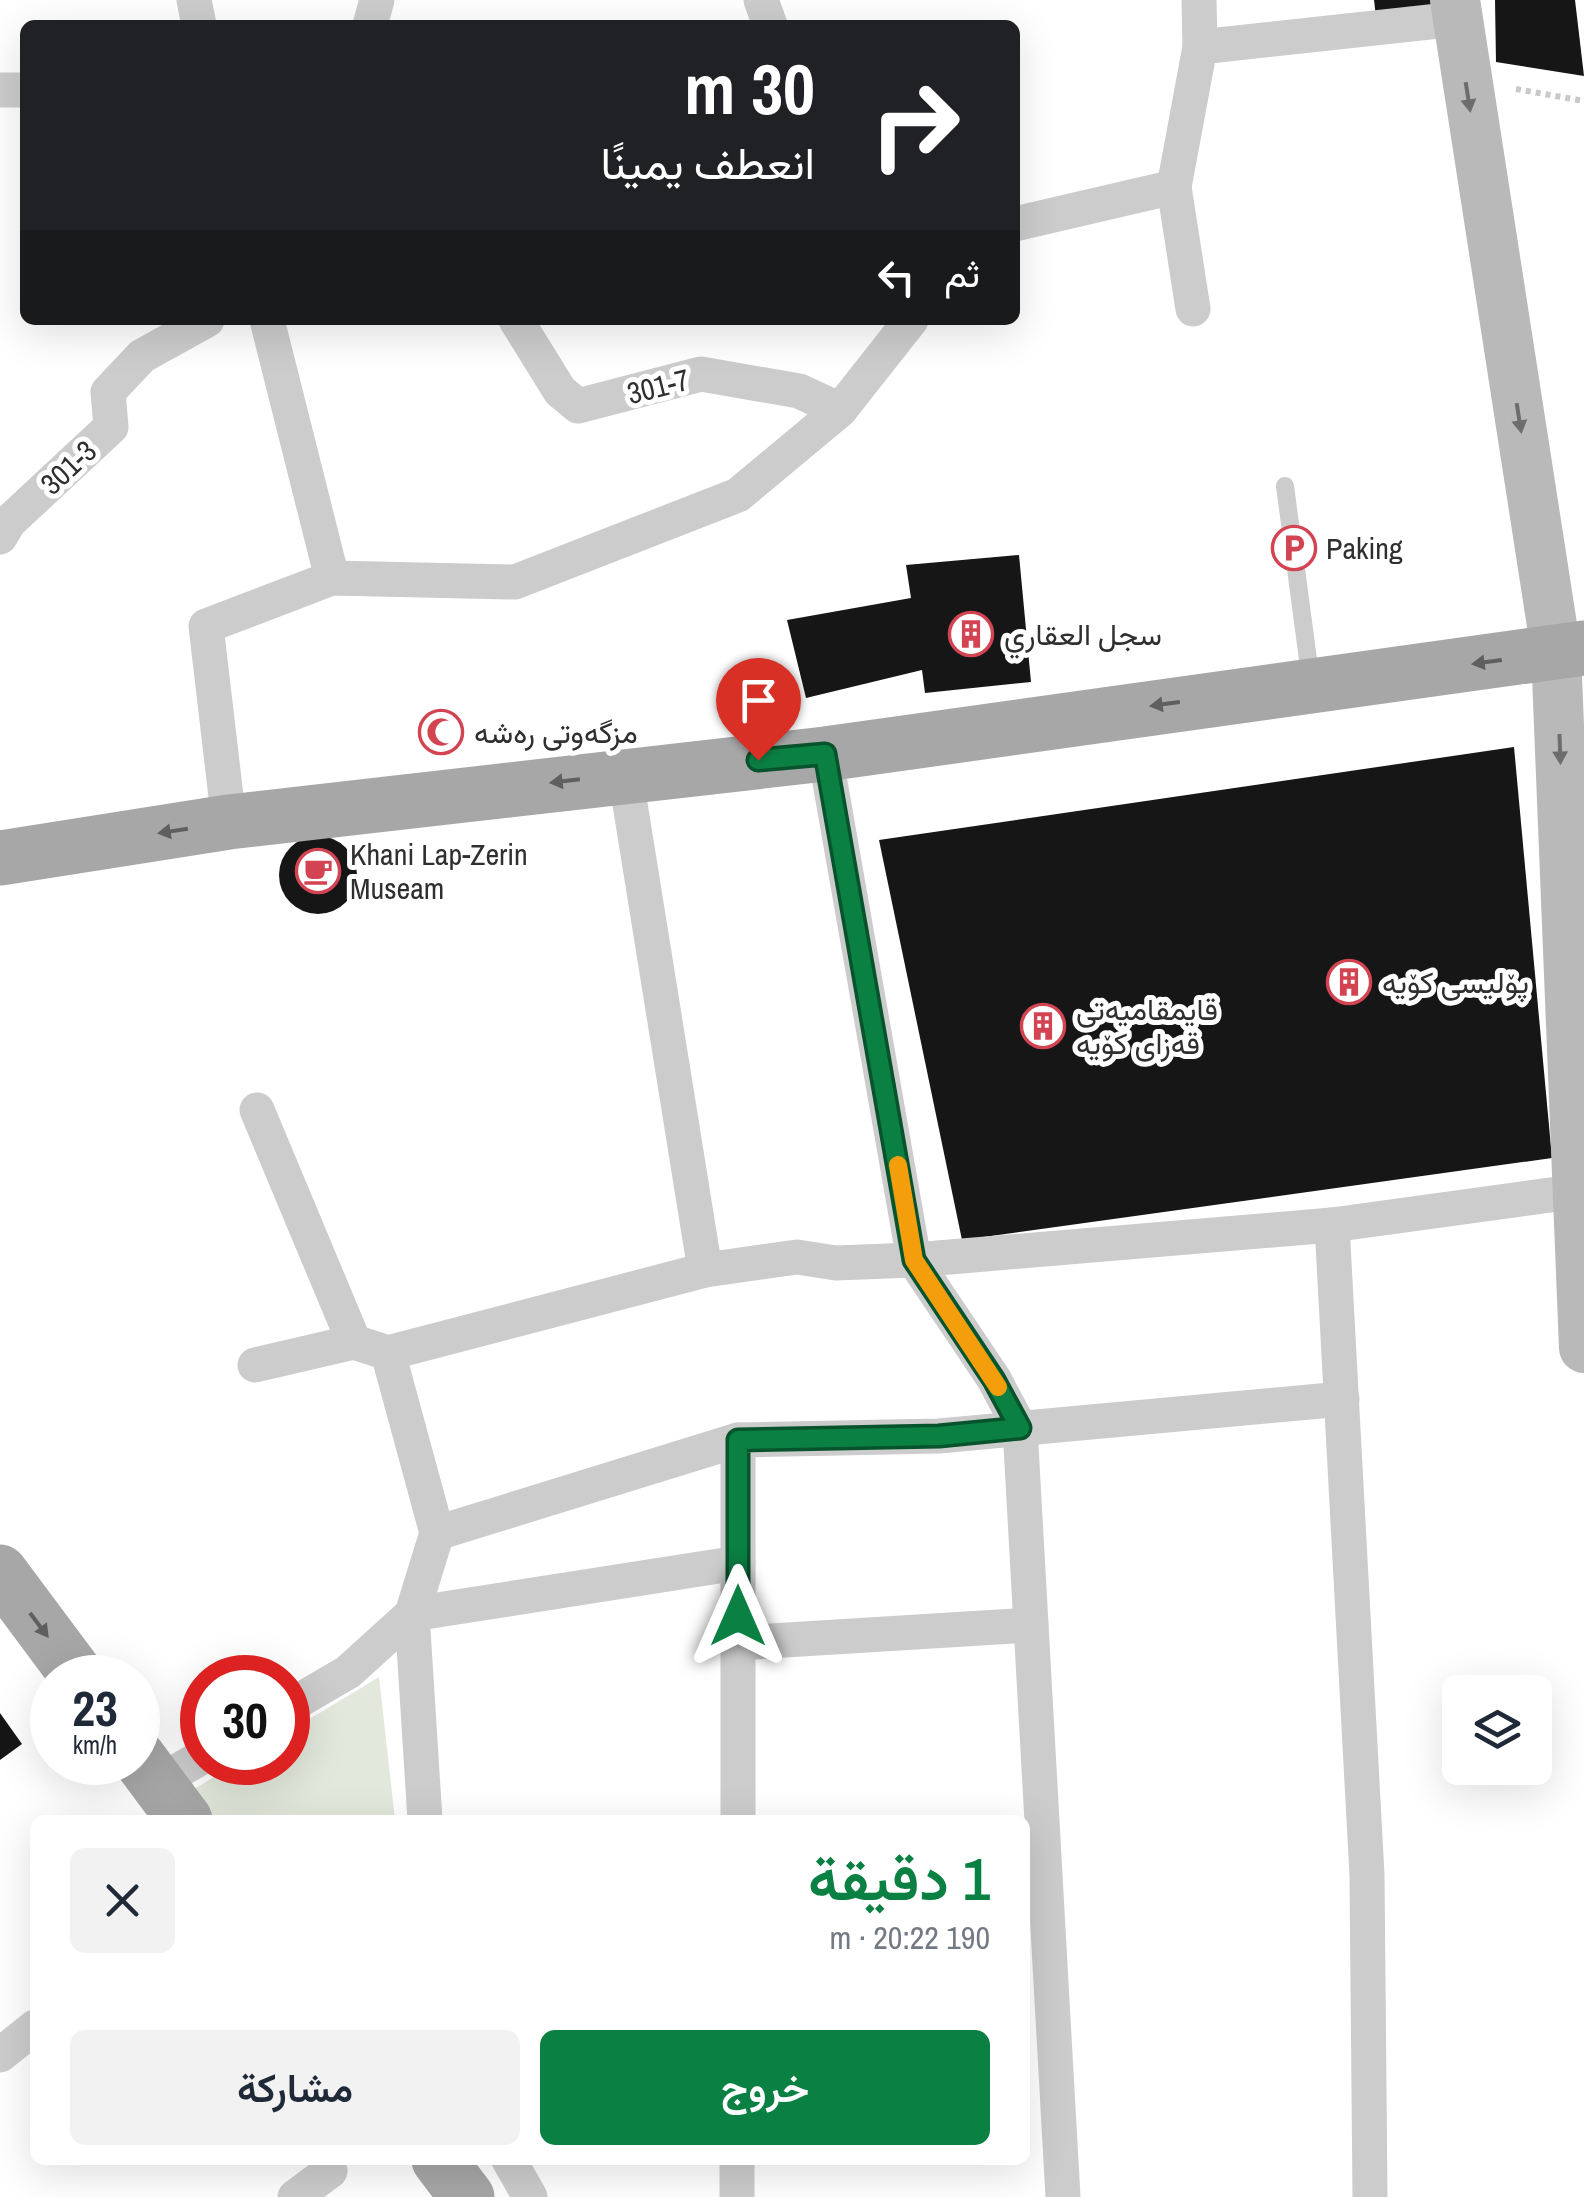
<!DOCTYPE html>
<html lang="ar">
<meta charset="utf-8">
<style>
body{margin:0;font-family:"Archivo Narrow",Vazirmatn,sans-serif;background:#f2f2f3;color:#1f2937;direction:rtl;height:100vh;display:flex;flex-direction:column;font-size:38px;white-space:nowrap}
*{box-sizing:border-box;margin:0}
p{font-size:32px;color:#747a83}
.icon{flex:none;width:55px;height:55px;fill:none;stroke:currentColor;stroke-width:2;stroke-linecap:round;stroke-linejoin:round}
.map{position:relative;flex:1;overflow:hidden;direction:ltr}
.drawer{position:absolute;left:30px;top:1815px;width:1000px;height:350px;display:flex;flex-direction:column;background:#fff;border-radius:15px;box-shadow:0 10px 40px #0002;direction:rtl}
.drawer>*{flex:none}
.hud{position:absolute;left:20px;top:20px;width:1000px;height:305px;border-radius:15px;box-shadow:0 10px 40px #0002;direction:rtl;background:#202124;color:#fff;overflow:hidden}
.fabs{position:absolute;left:1442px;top:1675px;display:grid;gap:20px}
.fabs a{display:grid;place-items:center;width:110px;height:110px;border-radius:15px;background:#fff;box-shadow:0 10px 40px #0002;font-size:50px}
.speed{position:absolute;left:30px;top:1655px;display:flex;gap:20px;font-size:50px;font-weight:700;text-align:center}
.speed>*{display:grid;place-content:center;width:130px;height:130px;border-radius:50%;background:#fff;box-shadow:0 10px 40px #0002;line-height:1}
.speed small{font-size:25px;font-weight:400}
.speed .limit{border:15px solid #d22;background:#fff;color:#111}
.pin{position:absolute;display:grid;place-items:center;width:85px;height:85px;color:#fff;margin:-102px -42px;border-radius:50% 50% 50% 0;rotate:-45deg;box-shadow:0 0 10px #0007}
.pin .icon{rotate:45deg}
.me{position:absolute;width:110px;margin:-55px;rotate:0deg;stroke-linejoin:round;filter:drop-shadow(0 0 8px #0008)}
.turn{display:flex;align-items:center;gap:35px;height:210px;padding:0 40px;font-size:45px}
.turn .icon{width:130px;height:130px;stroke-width:2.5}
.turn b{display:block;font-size:70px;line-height:85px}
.then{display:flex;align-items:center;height:95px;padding:0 40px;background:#0003;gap:20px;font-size:38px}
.round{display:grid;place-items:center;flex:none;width:105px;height:105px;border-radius:15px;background:#f2f2f3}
.summary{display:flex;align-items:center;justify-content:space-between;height:170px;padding:0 40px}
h1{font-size:60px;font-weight:600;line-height:75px;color:#0b8043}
.primary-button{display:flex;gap:20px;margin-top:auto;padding:20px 40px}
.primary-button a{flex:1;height:115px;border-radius:15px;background:#0b8043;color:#fff;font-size:40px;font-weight:600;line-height:115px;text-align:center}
.primary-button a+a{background:#f2f2f3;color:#1f2937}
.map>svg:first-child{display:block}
</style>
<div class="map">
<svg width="1584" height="2197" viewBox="0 0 1584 2197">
<rect width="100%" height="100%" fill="#fff"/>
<path fill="#e3e8dc" d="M379 1677 395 1820H209L189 1792 238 1763 288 1762V1732Z"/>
<g fill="#161616">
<path d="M1374 0H1432L1437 34 1379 42Z"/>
<path d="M1495 0H1575L1584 76 1496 62Z"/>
<path d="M1019 555 1031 682 925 693 922 670 806 698 787 620 911 598 906 565Z"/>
<path d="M1514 747 1552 1158 962 1240 879 840Z"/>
<circle cx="318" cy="875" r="39"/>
<path d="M0 1713 22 1744 0 1760Z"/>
</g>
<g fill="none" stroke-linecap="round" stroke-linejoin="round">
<path stroke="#c9c9c9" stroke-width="6" stroke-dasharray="5 5" stroke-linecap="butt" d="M1516 89 1584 101"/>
<path stroke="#ccc" stroke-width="18" d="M1285 486 1311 682"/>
<g stroke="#ccc" stroke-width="35">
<path d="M194 0 199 25"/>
<path d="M761 0 770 25"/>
<path d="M370 25 377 0"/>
<path d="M1200 47 1457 19"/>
<path d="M0 90H25"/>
<path d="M1015 224 1174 187"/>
<path d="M1193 309 1174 187 1200 47 1199 0"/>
<path d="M516 320 560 391 578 406 701 374 799 391 840 410"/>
<path d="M0 537 9 522 111 427 108 392 142 356 207 320"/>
<path d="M332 578 515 582 738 495 840 410 911 320"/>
<path d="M825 754 914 1260 994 1379 1020 1428 1063 2197"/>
<path d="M625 773 705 1270"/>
<path d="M229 822 206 626 332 578 267 320"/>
<path d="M257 1110 354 1342"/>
<path d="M1332 1225 1367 1875 1370 2197"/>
<path d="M388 1353 437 1533 412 1614 425 1820"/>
<path d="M255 1365 354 1342 388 1353 705 1270 797 1257 836 1263 914 1260 1332 1225 1579 1191"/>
<path d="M437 1533 738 1440 939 1436 1342 1399"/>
<path d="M738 1643 1031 1625"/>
<path d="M288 1707 348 1672 412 1614 738 1563"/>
<path d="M157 1783 202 1757"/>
<path d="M738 1820V1440"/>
<path d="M0 2055 35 2027"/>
<path d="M509 2160 530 2197"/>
<path d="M295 2197 330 2171"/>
<path d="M737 2197V2160"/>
</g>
<path stroke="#b9b9b9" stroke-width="50" d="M1455 0 1556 651 1584 1348"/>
<g stroke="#a7a7a7" stroke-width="55">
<path d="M0 858 229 822 825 754 1584 648"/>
<path d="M0 1572 79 1678"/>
<path d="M138 1757 185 1820"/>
<path d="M439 2160 467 2197"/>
</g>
</g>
<defs><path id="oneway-solid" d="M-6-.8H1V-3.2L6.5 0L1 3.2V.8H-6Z" transform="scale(2.5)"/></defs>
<g fill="#6d6d6d">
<use href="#oneway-solid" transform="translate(1468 97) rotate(81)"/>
<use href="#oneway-solid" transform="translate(1519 418) rotate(81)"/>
<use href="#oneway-solid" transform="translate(1560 749) rotate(88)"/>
</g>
<g fill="#5f5f5f">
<use href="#oneway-solid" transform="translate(1487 662) rotate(172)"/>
<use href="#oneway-solid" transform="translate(1165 704) rotate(172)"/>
<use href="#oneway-solid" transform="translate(565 781) rotate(173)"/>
<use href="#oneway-solid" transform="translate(173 831) rotate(171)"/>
<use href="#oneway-solid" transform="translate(39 1625) rotate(53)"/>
</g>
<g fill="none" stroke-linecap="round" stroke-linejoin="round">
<defs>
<path id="route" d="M738 1616V1440L939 1436 1020 1428 994 1380 914 1260 825 754 758 760"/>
</defs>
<use href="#route" stroke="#07532c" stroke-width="25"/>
<use href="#route" stroke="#0b8043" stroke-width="18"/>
<path stroke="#f59e0b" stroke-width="18" d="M898 1165 914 1260 998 1387"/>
</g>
<defs>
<symbol id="parking-ring" viewBox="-11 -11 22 22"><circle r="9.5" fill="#fff" stroke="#d34453" stroke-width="1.5"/><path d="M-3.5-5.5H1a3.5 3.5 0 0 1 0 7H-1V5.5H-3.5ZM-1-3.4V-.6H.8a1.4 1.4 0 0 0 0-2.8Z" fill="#d34453"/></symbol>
<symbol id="building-ring" viewBox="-11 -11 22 22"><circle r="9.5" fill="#fff" stroke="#d34453" stroke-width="1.5"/><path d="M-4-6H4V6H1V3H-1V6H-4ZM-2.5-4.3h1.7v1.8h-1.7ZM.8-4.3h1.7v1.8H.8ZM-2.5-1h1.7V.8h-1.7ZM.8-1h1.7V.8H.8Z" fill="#d34453"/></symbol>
<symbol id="mosque-ring" viewBox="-11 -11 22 22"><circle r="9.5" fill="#fff" stroke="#d34453" stroke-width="1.5"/><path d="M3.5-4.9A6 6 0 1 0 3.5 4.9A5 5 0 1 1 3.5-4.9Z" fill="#d34453"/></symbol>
<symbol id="cafe-ring" viewBox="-11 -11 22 22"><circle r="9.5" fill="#fff" stroke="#d34453" stroke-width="1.5"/><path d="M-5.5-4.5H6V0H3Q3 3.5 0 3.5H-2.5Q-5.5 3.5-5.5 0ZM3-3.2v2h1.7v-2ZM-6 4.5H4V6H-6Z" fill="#d34453"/></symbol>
</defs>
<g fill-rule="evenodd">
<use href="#parking-ring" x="1269" y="523" width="50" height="50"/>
<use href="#building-ring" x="946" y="609" width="50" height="50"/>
<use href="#mosque-ring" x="416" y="707" width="50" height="50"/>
<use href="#cafe-ring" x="293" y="846" width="50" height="50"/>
<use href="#building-ring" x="1324" y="957" width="50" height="50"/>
<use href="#building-ring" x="1018" y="1001" width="50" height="50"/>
</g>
<g text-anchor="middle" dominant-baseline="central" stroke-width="10" stroke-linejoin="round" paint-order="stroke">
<g font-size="30" fill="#2f2f2f" stroke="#fff">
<text transform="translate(658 386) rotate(-14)">301-7</text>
<text transform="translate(68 467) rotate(-43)">301-3</text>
</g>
<g font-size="30" fill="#2f2f2f" stroke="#fff" text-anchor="start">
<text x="1326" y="548">Paking</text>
<text x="1004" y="634">سجل العقاري</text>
<text x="474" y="732">مزگەوتی رەشە</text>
<text x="350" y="854">Khani Lap-Zerin<tspan x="350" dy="34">Museam</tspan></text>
<text x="1382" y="982">پۆلیسی كۆیه‌</text>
<text x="1076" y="1009">قایمقامیه‌تی<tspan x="1076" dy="34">قه‌زای كۆیه‌</tspan></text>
</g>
</g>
</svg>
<div class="fabs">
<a><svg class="icon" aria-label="layers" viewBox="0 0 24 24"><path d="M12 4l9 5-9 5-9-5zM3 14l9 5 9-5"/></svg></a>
</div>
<div class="speed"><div>23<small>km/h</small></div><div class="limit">30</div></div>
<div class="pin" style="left:758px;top:760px;background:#d93025"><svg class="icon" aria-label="arrive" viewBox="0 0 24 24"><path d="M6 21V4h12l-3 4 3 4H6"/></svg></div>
<svg class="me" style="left:738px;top:1616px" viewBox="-20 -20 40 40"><path d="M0-17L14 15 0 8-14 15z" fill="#0b8043" stroke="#fff" stroke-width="4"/></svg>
<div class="hud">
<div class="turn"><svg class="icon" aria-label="right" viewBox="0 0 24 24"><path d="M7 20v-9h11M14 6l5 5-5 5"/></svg><div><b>30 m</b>انعطف يمينًا</div></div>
<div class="then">ثم<svg class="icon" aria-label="left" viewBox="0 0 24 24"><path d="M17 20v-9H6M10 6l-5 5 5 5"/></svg></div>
</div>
<section class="drawer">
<div class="summary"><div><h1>1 دقيقة</h1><p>190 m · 20:22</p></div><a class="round"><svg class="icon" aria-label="close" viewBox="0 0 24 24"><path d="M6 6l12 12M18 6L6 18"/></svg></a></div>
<div class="primary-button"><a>خروج</a><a>مشاركة</a></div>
</section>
</div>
